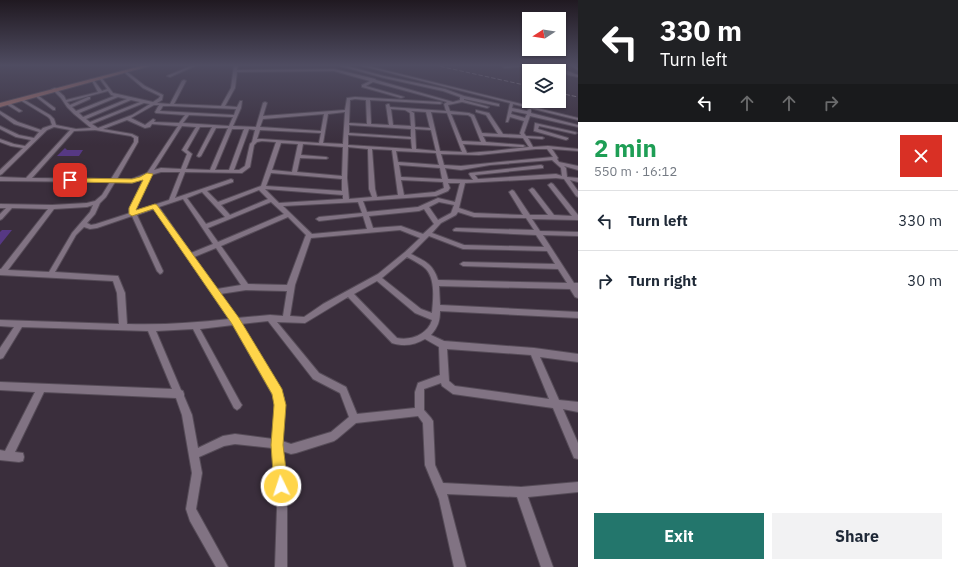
<!DOCTYPE html>
<meta charset="utf-8">
<style>
body{margin:0;font-family:"IBM Plex Sans",sans-serif;background:#f2f2f3;color:#1f2937;height:100vh;display:flex;flex-direction:column;font-size:15px;white-space:nowrap}
*{box-sizing:border-box;margin:0}
p{font-size:13px;color:#747a83}
.icon{flex:none;width:22px;height:22px;fill:none;stroke:currentColor;stroke-width:2;stroke-linecap:round;stroke-linejoin:round}
.map{position:relative;flex:1;overflow:hidden}
.sheet{display:flex;flex-direction:column;background:#fff;width:380px}
.sheet>*{flex:none}
.guide{background:#202124;color:#fff;overflow:hidden}
.needle{width:26px;rotate:258deg}
.tools{position:absolute;left:522px;top:12px;display:grid;gap:8px}
.tools a{display:grid;place-items:center;width:44px;height:44px;border-radius:0px;background:#fff;box-shadow:0 1px 3px #0004;font-size:20px}
.pin{position:absolute;display:grid;place-items:center;width:34px;height:34px;color:#fff;margin:-17px;border-radius:8px;box-shadow:0 2px 6px #0006}
.me{position:absolute;width:44px;margin:-22px;rotate:356deg;stroke-linejoin:round;filter:drop-shadow(0 0 3px #0008)}
.turn{display:flex;align-items:center;gap:14px;height:84px;padding:0 16px;font-size:18px}
.turn .icon{width:52px;height:52px;stroke-width:2.5}
.turn b{display:block;font-size:28px;line-height:34px}
.lanes{display:flex;align-items:center;height:38px;padding:0 16px;background:#0003;justify-content:center;gap:20px;direction:ltr}
.lanes .off{opacity:.35}
.round{display:grid;place-items:center;flex:none;width:42px;height:42px;border-radius:0px;background:#f2f2f3}
.overview{display:flex;align-items:center;justify-content:space-between;height:68px;padding:0 16px}
h1{font-size:24px;font-weight:700;line-height:30px;color:#1e9e55}
.button{display:flex;gap:8px;margin-top:auto;padding:8px 16px}
.button a{flex:1;height:46px;border-radius:0px;background:#23766c;color:#fff;font-size:16px;font-weight:700;line-height:46px;text-align:center}
.button a+a{background:#f2f2f3;color:#1f2937}
ul{padding:0;list-style:none}
li{display:flex;align-items:center;gap:12px;height:60px;padding:0 16px;border-top:1px solid #e0e1e3}
li div{flex:1}
li b{display:block;font-size:15px}
li em{font-style:normal}
main{display:flex;flex:1;min-height:0}
.map>svg:first-child{display:block}
</style>
<main>
<div class="map">
<svg width="578" height="567" viewBox="0 0 578 567">
<rect width="100%" height="100%" fill="#3a2e3c"/>
<g fill="#563884">
<path d="M65 148 67 150H83L79 156H57Z"/>
<path d="M2 230H12L0 245V232Z"/>
</g>
<g fill="none" stroke-linecap="round" stroke-linejoin="round">
<defs>
<g id="minor">
<path d="M193 65H197L170 77 167 76Z"/>
<path d="M234 65H238L237 70 334 69 375 79 376 80 453 102 460 100V97L443 91 384 78 340 66 343 65 384 76 445 89 464 96 499 104V106H498L464 99V100L489 107 487 108 462 102 448 105 450 111 469 113 474 115 482 133 498 134 486 115 476 112V110L489 113 503 134 521 135 520 133 524 121 510 117 508 122H506L510 103 358 65H364L578 118V120L513 104 512 108 527 111 529 109H531V113L578 125V127L530 116 524 133 526 136 542 137 544 138 542 139 528 138 533 147 548 146 578 149V151L552 149 558 158 557 159 559 162 578 166V170L564 166 566 168 567 177 578 178V182L570 180 578 191V197L576 196 564 179 556 178 465 183 459 208 474 213 523 215 509 192 512 190 514 191 530 215H548L529 190 532 188 534 189 554 215 572 216 548 185 551 183 553 184 578 215V220L532 219 540 231 578 232V236L543 235 574 283H578V298L575 297 570 289 439 286 440 305 578 312V318L440 311C440 321 438 327 431 335L444 341 534 348 578 354V362L540 357 559 400 578 402V412L563 409 578 443V459L574 458 553 408 453 394 442 386 441 383 424 389V410L431 418 433 421 435 465 443 483 521 487 578 482V492L528 497 553 567H541L517 497 447 494 466 567H454L439 499 425 465 423 423 418 416 356 423 337 439 334 441 296 453 291 454 282 451 287 508V567H275L277 508 272 448 235 444 224 446 199 457 202 473 196 509 228 567H216L190 521 186 509 192 473 182 415 176 398 44 392 15 452 23 453 24 457 23 461 19 462 0 460V450L5 451 35 392 0 390V382L172 389 148 331 22 327 3 358 0 359V348L14 327 0 326V320L119 324 117 293 113 281 0 275V269H1L48 209 12 208 2 219 0 220V214L6 208H0V204L52 205 87 203 95 201 102 195 110 182 0 181V177L26 178 70 130 54 127 47 130 2 174 0 175V170L23 148 11 146 0 142V139L14 144 25 146 31 140 16 137 0 129V126L19 135 34 138 39 132 14 124 0 114V111L18 122 41 130 43 128 52 125 50 119 48 117 20 100 19 99 21 98 50 115 54 119 56 125 76 129 91 128 74 114 67 107 61 98 52 89 55 88 64 96 66 100 98 92 91 79H93L102 91 107 89 99 78 101 77 113 93 153 102 159 98 160 96 143 88 125 73 126 71 145 86 163 95 162 100 157 103 170 104 182 81 184 80 186 81 174 104 221 106 231 88ZM334 71 370 81 362 85V87L401 98 404 97 366 86 373 82 447 102 444 104 446 111 390 107 389 104H388L386 105 389 125 371 124 370 100 440 104 442 103 440 102 355 97 347 98 345 110 263 116 267 103 265 102 263 103 256 127 233 126 241 108 242 101H240L237 107 225 106 235 88 237 72ZM108 91 111 95 114 96 76 111 72 107 90 99V97H88L70 105 67 102ZM118 97 127 99 83 117 79 113ZM355 99 366 100 367 124 349 123 350 100ZM131 100 140 102 90 122 86 119ZM144 103 150 104 132 115 98 128 92 124ZM154 105H159L155 112 156 113 185 115 179 123 154 122 155 120 153 119 145 125 131 118ZM163 106H171L236 109 234 115 160 111ZM391 109 405 110 410 113 411 126 393 125ZM411 111 426 112 430 128 415 127 414 113ZM512 111 527 114 525 118 511 114ZM345 112 343 144 323 143 328 114ZM431 112 447 113 462 152 440 151ZM324 114 321 131 260 127 263 119ZM451 114 468 115 471 117 481 142 462 141ZM189 115 233 117 229 126 183 123ZM127 120 145 128 150 127 152 124 178 126 147 173 132 179H117L138 142V137L132 134 103 129ZM349 125 411 129V137L349 133ZM182 126 196 127 182 150 187 154 181 169 161 168 154 170ZM200 127H212L197 156 199 157 201 156 216 128H228L210 170 186 169 192 154 187 150ZM232 129H244L229 170H215ZM249 129 255 130 252 142 250 144 245 166 239 170H234ZM415 129 431 130 436 151 416 149ZM95 130 131 136 134 138V142L111 179 32 178 74 131ZM260 130 321 133 319 143 262 139H257ZM348 135 411 139 412 149 348 145ZM483 136 523 138 529 147 493 151 467 153 463 144 523 147 525 146 523 145 486 142ZM262 141 276 142 261 186 218 202 207 191 233 182V180L231 179 175 198 185 172 242 173 250 167 254 145 257 142ZM281 143 298 144 292 172 272 170ZM303 144 343 147 342 176 297 172 300 158 326 159 328 158 326 157 301 155ZM348 147 368 149 369 189 372 197 349 199 347 178ZM372 149 392 150 398 195 377 197 375 189ZM536 149H547L553 157 490 163 461 166 444 165 441 154 479 155ZM396 151 436 153 439 165 398 162ZM552 160 561 168 562 176 556 174 478 179 475 175 543 168V166L541 165 470 173 469 174 473 180 448 179 445 168 461 170 490 165ZM399 165 440 168 442 179 401 177ZM161 172H180L169 200 135 211V210L151 175ZM271 173 342 179V191L266 186ZM144 178 129 210 130 213 96 224 91 225 87 223 95 214 100 203 106 197 115 182 132 183ZM401 180 443 182 444 188 435 192 404 195ZM448 183H460L455 202 438 198 418 207 367 212 363 201 436 196 448 191 450 188ZM265 189 343 195V199L279 203ZM259 190 268 199 230 215 221 205ZM202 192 225 217 206 224 187 198ZM183 199 213 244 191 253 159 207ZM271 202 284 214 218 242 208 228ZM358 202 362 213 319 217 316 219 319 221 363 216 367 229 312 234 283 206ZM439 202 454 205 451 213 438 220 429 207ZM93 205 90 212 72 233 49 272 8 270 54 209 87 207ZM154 209 229 319C195 323 161 325 127 324L125 293 118 276 55 272 76 235 84 227 90 229 97 228 132 216 157 271 160 274 162 273 163 271 137 215ZM424 209 434 224 423 234 401 226 373 228 369 216 419 211ZM458 212 474 217 526 218 534 230 456 228 454 229 453 230 454 231 536 235 544 247 464 245 432 233 441 223 456 215ZM288 217 306 235 305 237 287 285 248 284 221 246ZM400 230 420 238 405 252 378 274 323 304 304 317 290 316 295 285 311 238ZM429 236 463 249 547 251 555 264 463 262 460 264 463 266 558 269 567 283 438 280C433 264 425 261 411 254ZM216 248 241 285 217 289 194 257ZM407 257C414 261 421 264 426 269 436 280 433 301 432 313L421 309 382 278ZM377 281 415 313 432 320C428 334 411 341 397 338L354 294ZM246 290 287 291 283 316 270 315 237 318 220 294ZM348 297 392 343C404 347 415 345 425 339L439 347 440 375 418 383 415 392V408L357 414 346 387 319 373 277 322 305 323ZM268 321 313 379 340 393 349 417 331 432 291 444 282 441 284 398 241 324ZM233 325 275 399 273 439 235 434 223 436 198 448 192 415 184 396V394L183 391 181 390 156 331 193 329 234 408 237 410 240 408 242 405 240 402 200 329ZM447 349 531 355 549 399 455 386 449 381Z"/>
<path d="M516 65H534L505 68 503 67Z"/>
<path d="M536 65H540L549 71H545Z"/>
<path d="M553 65C560 65 569 73 578 75V77L568 75Z"/>
<path d="M570 65H574L578 68V70Z"/>
<path d="M36 94 55 108V110H53L35 96 34 95Z"/>
<path d="M7 102H8L22 111 19 112 6 104 5 103Z"/>
<path d="M535 123 575 132 577 133 575 134 539 126 538 129 568 138V139L566 140 534 131Z"/>
</g>
<path id="major" d="M145 65H153L0 107V103Z"/>
</defs>
<use href="#minor" stroke="#564c58" stroke-width="2"/>
<use href="#major" stroke="#564c58" stroke-width="2"/>
<use href="#minor" fill="#817383" fill-rule="evenodd"/>
<use href="#major" fill="#a6716c" fill-rule="evenodd"/>
<g stroke="#887e8a" stroke-width="1" stroke-dasharray="4.5 2" stroke-linecap="butt">
<path d="M434 65 529 86"/>
<path d="M559 93 578 97"/>
</g>
</g>
<linearGradient id="sky" x2="0" y2="1"><stop stop-color="#201921"/><stop offset="0.45" stop-color="#4f4c61"/><stop offset="1" stop-color="#4f4c61" stop-opacity="0"/></linearGradient>
<rect width="578" height="145" fill="url(#sky)"/>
<path fill="#ffd54a" stroke="#a68a30" d="M147 173 153 174 136 210 155 204 157 205 239 318 282 389 286 405 283 445 288 486 286 491 281 493 276 491 274 486 271 445 274 405 272 394 232 324 153 209 132 216 129 214V208L143 180 132 183 70 182 66 180 70 178 132 179 140 177Z"/>
</svg>
<div class="tools">
<a><svg class="needle" viewBox="-14 -14 28 28"><path d="M0-13l5 13h-10z" fill="#e53935"/><path d="M0 13l5-13h-10z" fill="#747a83"/></svg></a>
<a><svg class="icon" aria-label="layers" viewBox="0 0 24 24"><path d="M12 4l9 5-9 5-9-5zM3 14l9 5 9-5"/></svg></a>
</div>
<div class="pin" style="left:70px;top:180px;background:#d93025"><svg class="icon" aria-label="arrive" viewBox="0 0 24 24"><path d="M6 21V4h12l-3 4 3 4H6"/></svg></div>
<svg class="me" style="left:281px;top:486px" viewBox="-20 -20 40 40"><circle r="17" fill="#ffd54a" stroke="#fff" stroke-width="3"/><path d="M0-11L8 9 0 5-8 9z" fill="#fff"/></svg>
</div>
<section class="sheet">
<div class="guide">
<div class="turn"><svg class="icon" aria-label="left" viewBox="0 0 24 24"><path d="M17 20v-9H6M10 6l-5 5 5 5"/></svg><div><b>330 m</b>Turn left</div></div>
<div class="lanes"><svg class="icon" aria-label="left" viewBox="0 0 24 24"><path d="M17 20v-9H6M10 6l-5 5 5 5"/></svg><svg class="icon off" aria-label="ahead" viewBox="0 0 24 24"><path d="M12 20V5M6 11l6-6 6 6"/></svg><svg class="icon off" aria-label="ahead" viewBox="0 0 24 24"><path d="M12 20V5M6 11l6-6 6 6"/></svg><svg class="icon off" aria-label="right" viewBox="0 0 24 24"><path d="M7 20v-9h11M14 6l5 5-5 5"/></svg></div>
</div>
<div class="overview"><div><h1>2 min</h1><p>550 m · 16:12</p></div><a class="round" style="background:#d93025;color:#fff"><svg class="icon" aria-label="close" viewBox="0 0 24 24"><path d="M6 6l12 12M18 6L6 18"/></svg></a></div>
<ul>
<li><svg class="icon" aria-label="left" viewBox="0 0 24 24"><path d="M17 20v-9H6M10 6l-5 5 5 5"/></svg><div><b>Turn left</b></div><em>330 m</em></li>
<li><svg class="icon" aria-label="right" viewBox="0 0 24 24"><path d="M7 20v-9h11M14 6l5 5-5 5"/></svg><div><b>Turn right</b></div><em>30 m</em></li>
</ul>
<div class="button"><a>Exit</a><a>Share</a></div>
</section>
</main>
